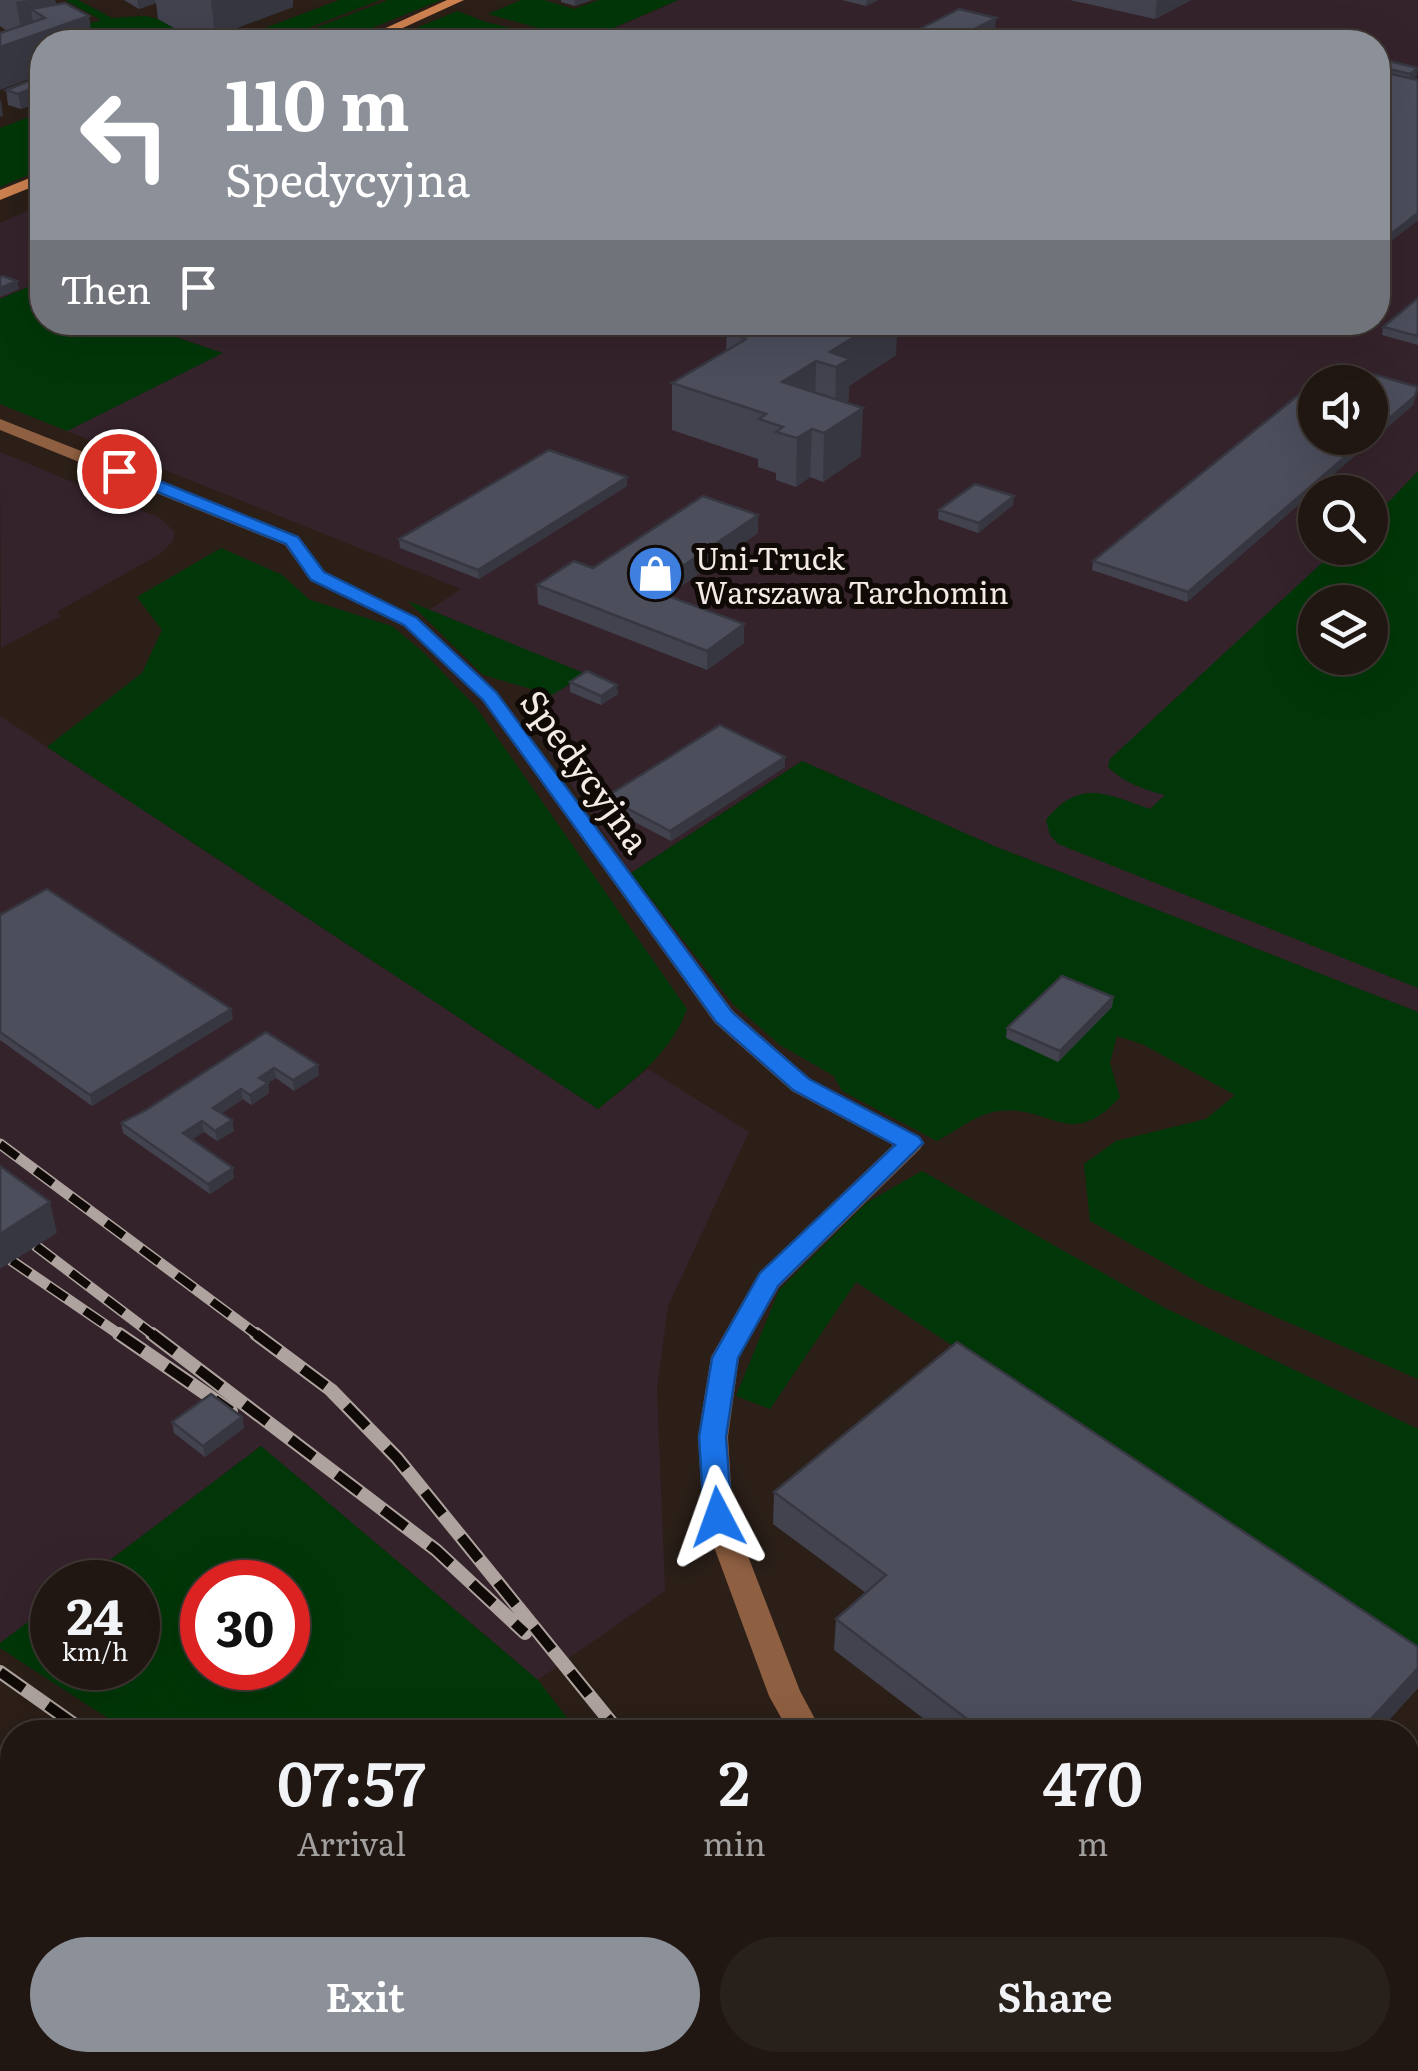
<!DOCTYPE html>
<style>
body{margin:0;font-family:Literata,serif;background:#28201b;color:#f1f3f6;height:100vh;display:flex;flex-direction:column;font-size:38px;white-space:nowrap}
*{box-sizing:border-box;margin:0}
p{font-size:32px;color:#a29f9f}
.icon{flex:none;width:55px;height:55px;fill:none;stroke:currentColor;stroke-width:2;stroke-linecap:round;stroke-linejoin:round}
.map{position:relative;flex:1;overflow:hidden}
.panel{position:absolute;left:0px;top:1720px;width:1420px;height:352px;display:flex;flex-direction:column;background:#201712;border-radius:40px 40px 0 0;box-shadow:0 10px 40px #0002,0 0 0 2px #3d3632}
.panel>*{flex:none}
.hud{position:absolute;left:30px;top:30px;width:1360px;height:305px;border-radius:40px;box-shadow:0 10px 40px #0002,0 0 0 2px #3d3632;background:#8c9099;color:#fff;overflow:hidden}
.controls{position:absolute;left:1298px;top:365px;display:grid;gap:20px}
.controls a{display:grid;place-items:center;width:90px;height:90px;border-radius:50%;background:#201712;box-shadow:0 10px 40px #0002,0 0 0 2px #3d3632;font-size:50px}
.speed{position:absolute;left:30px;top:1560px;display:flex;gap:20px;font-size:50px;font-weight:700;text-align:center}
.speed>*{display:grid;place-content:center;width:130px;height:130px;border-radius:50%;background:#201712;box-shadow:0 10px 40px #0002,0 0 0 2px #3d3632;line-height:1}
.speed small{font-size:25px;font-weight:400}
.speed .limit{border:15px solid #d22;background:#fff;color:#111}
.pin{position:absolute;display:grid;place-items:center;width:85px;height:85px;color:#fff;margin:-42px;border:5px solid #fff;border-radius:50%;box-shadow:0 2px 10px #0007}
.me{position:absolute;width:110px;margin:-55px;rotate:356deg;stroke-linejoin:round;filter:drop-shadow(0 0 8px #0008)}
.turn{display:flex;align-items:center;gap:35px;height:210px;padding:0 30px;font-size:45px}
.turn .icon{width:130px;height:130px;stroke-width:2.5}
.turn b{display:block;font-size:70px;line-height:85px}
.then{display:flex;align-items:center;height:95px;padding:0 30px;background:#0003;gap:20px;font-size:38px}
.eta{display:flex;justify-content:space-evenly;align-items:center;height:170px;text-align:center}
.eta b{font-size:60px;font-weight:600;line-height:70px}
.action{display:flex;gap:20px;margin-top:auto;padding:20px 30px}
.action a{flex:1;height:115px;border-radius:60px;background:#8c9099;color:#fff;font-size:40px;font-weight:600;line-height:115px;text-align:center}
.action a+a{background:#28201b;color:#f1f3f6}
.map>svg:first-child{display:block}
</style>
<div class="map">
<svg width="1418" height="2071" viewBox="0 0 1418 2071">
<rect width="100%" height="100%" fill="#2b1f18"/>
<g fill="#35232b" fill-rule="evenodd">
<path d="M679 0H1418V1012L994 846 802 761 631 873 522 712 585 674 429 610 461 589 67 431 221 353 134 323 1378 322V42H647L606 32ZM1315 382H1370V438H1315ZM1315 492H1370V548H1315ZM1315 602H1370V658H1315Z"/>
<path d="M42 204V292L28 287 0 299V223Z"/>
<path d="M0 452 160 518 175 532 173 541 160 554 57 612 61 616 1 648Z"/>
<path d="M0 716 598 1109 648 1069 749 1132 668 1306 657 1389 665 1591 538 1680 261 1446 81 1582H52V1604L0 1643Z"/>
</g>
<g fill="#013708" fill-rule="evenodd">
<path d="M65 0H78L112 18 146 16 158 19 198 42H89L67 30 101 20Z"/>
<path d="M339 0H380L272 42H228Z"/>
<path d="M388 0H441L337 42H279Z"/>
<path d="M521 0H544L574 9 599 0H678L595 36 586 33 575 38 488 14Z"/>
<path d="M457 11 486 22 566 42H383Z"/>
<path d="M42 112V169L0 187V128Z"/>
<path d="M28 287 42 292V322L134 323 223 353 67 431 0 404V299Z"/>
<path d="M1418 471V988L1058 844 1050 835 1046 820C1080 778 1106 794 1150 809L1165 795C1143 789 1126 784 1108 767L1110 759 1338 548 1370 547 1382 509ZM1315 602H1370V658H1315Z"/>
<path d="M221 548 282 575 310 600 392 626 423 652 476 707 687 1009C670 1054 635 1079 598 1109L47 747 142 673 162 630 137 597Z"/>
<path d="M408 601 586 674 552 695 483 675Z"/>
<path d="M802 761 994 846 1418 1012V1379L1207 1287 1090 1221 1084 1164 1116 1141 1206 1119 1235 1095 1142 1044 1117 1036 1110 1063 1120 1097C1068 1154 1051 1101 993 1112 974 1116 954 1132 937 1141L842 1091 834 1076 780 1045 733 1004 631 873Z"/>
<path d="M922 1171 1165 1308 1418 1429V1652L856 1282 770 1409 736 1396 779 1290 866 1203Z"/>
<path d="M261 1446 538 1680 578 1732H129L0 1648V1643L52 1604V1668H138V1582H81ZM202 1582H288V1668H202Z"/>
<path d="M0 2013 12 2019V2060H196L210 2071H0Z"/>
<path d="M633 2060H804L811 2071H650Z"/>
</g>
<g fill="none" stroke-linecap="round" stroke-linejoin="round">
<g fill="#8f5f41" fill-rule="evenodd">
<path d="M0 419 299 537 324 572 418 618 496 692 733 1011 810 1079 920 1137 924 1143 920 1149 779 1287 739 1357 728 1437 733 1517 800 1691 822 1732H789L769 1696 703 1517 698 1437 711 1357 759 1273 893 1145 792 1091 715 1023 482 700 404 626 310 580 285 545 0 430Z"/>
<path d="M986 2060H1025L1030 2071H990Z"/>
</g>
<g fill="#ce8150" fill-rule="evenodd">
<path d="M447 0H464L372 42H355Z"/>
<path d="M42 173V183L0 200V190Z"/>
</g>
<defs>
<g id="rail-far1">
<path d="M0 1144 260 1337"/>
<path d="M36 1246 156 1337"/>
<path d="M12 1261 123 1337"/>
</g>
<g id="rail">
<path d="M119 1334 231 1411"/>
<path d="M152 1334 436 1550 525 1633"/>
<path d="M256 1334 331 1390 397 1458 619 1732"/>
<path d="M0 1672 85 1732"/>
<path d="M0 1815 12 1822"/>
<path d="M0 1922 12 1928"/>
<path d="M249 2060 265 2071"/>
<path d="M279 2060 301 2071"/>
<path d="M446 2060 465 2071"/>
<path d="M603 2060 619 2071"/>
<path d="M847 2060 854 2071"/>
</g>
</defs>
<use href="#rail-far1" stroke="#aea39e" stroke-width="11"/>
<use href="#rail" stroke="#aea39e" stroke-width="14"/>
<use href="#rail-far1" stroke="#100a07" stroke-width="8" stroke-dasharray="22" stroke-linecap="butt"/>
<use href="#rail" stroke="#100a07" stroke-width="10" stroke-dasharray="29" stroke-linecap="butt"/>
</g>
<g fill="#42434f">
<path d="M0 0H55L56 4 0 90 7 31 0 26Z"/>
<path d="M124 0H293V7L215 36H188L158 19 156 3 139 9Z"/>
<path d="M561 0H592L575 6 561 2Z"/>
<path d="M842 0H878L866 6Z"/>
<path d="M1070 0H1191L1155 19Z"/>
<path d="M1379 67 1417 75 1412 79 1418 80V220L1378 251Z"/>
<path d="M42 76V101L21 109 8 105 6 90Z"/>
<path d="M1418 298V345L1382 335 1383 327Z"/>
<path d="M930 322H982L966 333Z"/>
<path d="M765 327 896 355 849 386 848 404 861 456 823 482 810 477 796 487 776 480V473L758 467V459L672 430V383L726 350 727 332Z"/>
<path d="M1418 387 1413 405 1187 602 1092 570 1093 561Z"/>
<path d="M627 486 479 579 400 548 399 539Z"/>
<path d="M1013 505 978 533 938 519 939 510Z"/>
<path d="M758 533 667 596 744 643 707 670 538 604 537 585 593 568Z"/>
<path d="M570 682 618 694 601 705 570 692Z"/>
<path d="M785 767 671 841 606 807V797Z"/>
<path d="M0 915 233 1019 92 1106 0 1040Z"/>
<path d="M1113 997 1112 1007 1058 1062 1006 1038 1007 1028Z"/>
<path d="M266 1032 319 1075 294 1091 276 1078 268 1083 269 1093 251 1105 243 1099 222 1113 232 1120 234 1131 217 1141 204 1132 192 1139 234 1178 210 1194 123 1133 121 1123 146 1110Z"/>
<path d="M242 1417 244 1428 205 1457 174 1433 172 1422Z"/>
<path d="M774 1492 1418 1647V1688L1378 1732H941L834 1650 836 1619 866 1593 773 1524Z"/>
<path d="M1418 1955V2025L1408 2017V1968Z"/>
</g>
<g fill="#363740" fill-rule="evenodd">
<path d="M29 0H55L60 26 89 16 93 42H42V74L0 90V47L23 39 16 2ZM31 9 45 18 35 35Z"/>
<path d="M137 0H155L156 3 139 9Z"/>
<path d="M211 0H293V7L215 36Z"/>
<path d="M574 0H592L575 6Z"/>
<path d="M867 0H878L866 6Z"/>
<path d="M1157 0H1191L1155 19Z"/>
<path d="M996 18 995 32 976 42H949Z"/>
<path d="M1418 68 1417 75 1408 82 1410 74Z"/>
<path d="M42 85V101L21 109 18 94Z"/>
<path d="M1 100 3 116 0 117V101Z"/>
<path d="M1418 213V220L1378 251V244Z"/>
<path d="M17 281 19 289 0 297V288Z"/>
<path d="M878 322H898L896 355 849 386 848 405 835 414 836 367 830 352Z"/>
<path d="M970 322H982L966 333V325Z"/>
<path d="M816 361 815 408 782 382Z"/>
<path d="M1418 387 1413 405 1187 602 1188 592 1367 438H1370V435Z"/>
<path d="M863 408 861 456 823 482 824 433Z"/>
<path d="M812 429 810 477 796 487 797 438Z"/>
<path d="M627 477V486L479 579 478 570Z"/>
<path d="M1014 496 1013 505 978 533 979 523Z"/>
<path d="M758 515V533L650 608 649 589Z"/>
<path d="M744 624V643L707 670V651Z"/>
<path d="M617 685 618 694 601 705V696Z"/>
<path d="M785 757V767L671 841 670 831Z"/>
<path d="M1113 997 1112 1007 1058 1062 1060 1051Z"/>
<path d="M231 1009 233 1019 92 1106 90 1095Z"/>
<path d="M318 1065 319 1075 294 1091 293 1080Z"/>
<path d="M274 1068 276 1078 268 1083 269 1093 251 1105 250 1095 259 1078Z"/>
<path d="M241 1089 243 1099 215 1118 213 1108Z"/>
<path d="M232 1120 234 1131 217 1141 215 1131Z"/>
<path d="M202 1121 204 1132 185 1144 183 1133Z"/>
<path d="M233 1168 234 1178 210 1194 208 1184Z"/>
<path d="M50 1202 57 1233 0 1269V1234Z"/>
<path d="M242 1417 244 1428 205 1457 203 1446Z"/>
<path d="M1418 1668V1688L1378 1732H1359Z"/>
</g>
<g fill="#4d4e5c" stroke="#363740" stroke-width="2.5">
<path d="M65 3 89 16 0 47V33L45 18 31 9Z"/>
<path d="M959 9 996 18 949 42H894Z"/>
<path d="M1247 33 1284 41 1231 42Z"/>
<path d="M606 36 621 40 614 42H589Z"/>
<path d="M1389 61 1418 68 1410 74 1379 67Z"/>
<path d="M1378 71 1418 80V213L1378 244Z"/>
<path d="M42 76V85L18 94 6 90Z"/>
<path d="M3 276 17 281 0 288V277Z"/>
<path d="M1418 298V336L1383 327Z"/>
<path d="M744 322H750L765 327 773 322H878L830 352 850 359 836 367 816 361 782 382 863 408 824 433 812 429 797 438 776 432 783 427 759 419 766 414 672 383 746 339 727 332Z"/>
<path d="M1337 364 1418 387 1415 396 1370 435V382H1315V438H1367L1188 592 1093 561Z"/>
<path d="M549 450 627 477 478 570 399 539Z"/>
<path d="M975 484 1014 496 979 523 939 510Z"/>
<path d="M703 496 758 515 649 589 744 624 707 651 537 585 574 561 593 568Z"/>
<path d="M587 671 617 685 601 696 570 682Z"/>
<path d="M720 725 785 757 670 831 606 797Z"/>
<path d="M47 889 231 1009 90 1095 0 1032V915Z"/>
<path d="M1062 976 1113 997 1060 1051 1007 1028Z"/>
<path d="M266 1032 318 1065 293 1080 274 1068 259 1078 268 1083 250 1095 241 1089 213 1108 232 1120 215 1131 202 1121 183 1133 233 1168 208 1184 121 1123 146 1110Z"/>
<path d="M0 1166 50 1202 0 1234Z"/>
<path d="M957 1342 1418 1647V1668L1359 1732H984L836 1619 886 1575 774 1492Z"/>
<path d="M211 1394 242 1417 203 1446 172 1422Z"/>
<path d="M1418 1955V1976L1408 1969Z"/>
</g>
<path fill="#1a73e8" stroke="#114b97" stroke-width="2.5" d="M113 467H125L298 537 324 572 417 618 496 692 732 1012 809 1079 919 1137 923 1143 778 1286 738 1358 726 1437 732 1517 728 1525 718 1528 708 1525 704 1517 699 1437 712 1358 760 1273 895 1145 793 1090 716 1022 483 700 404 625 311 580 286 544 113 474Z"/>
<defs>
<symbol id="shop-disc" viewBox="-11 -11 22 22"><circle r="9.5" fill="#3f7fe0" stroke="#100a07"/><path d="M-5-2.5h2.3a2.7 3.5 0 0 1 5.4 0H5L5.5 6h-11ZM-1.5-2.5h3a1.5 2.3 0 0 0-3 0Z" fill="#fff"/></symbol>
</defs>
<g fill-rule="evenodd">
<use href="#shop-disc" x="624" y="542" width="63" height="63"/>
</g>
<g text-anchor="middle" dominant-baseline="central" stroke-width="10" stroke-linejoin="round" paint-order="stroke">
<g font-size="30" fill="#f3e9e5" stroke="#100a07" text-anchor="start">
<text x="695" y="557">Uni-Truck<tspan x="695" dy="34">Warszawa Tarchomin</tspan></text>
</g>
<g font-size="35" fill="#f3e9e5" stroke="#100a07">
<text transform="translate(587 770) rotate(54)">Spedycyjna</text>
</g>
</g>
</svg>
<div class="controls">
<a><svg class="icon" aria-label="sound" viewBox="0 0 24 24"><path d="M4 9h4l5-4v14l-5-4H4zM17 9q2 3 0 6"/></svg></a>
<a><svg class="icon" aria-label="search" viewBox="0 0 24 24"><circle cx="10" cy="10" r="6"/><path d="M15 15l6 6"/></svg></a>
<a><svg class="icon" aria-label="layers" viewBox="0 0 24 24"><path d="M12 4l9 5-9 5-9-5zM3 14l9 5 9-5"/></svg></a>
</div>
<div class="speed"><div>24<small>km/h</small></div><div class="limit">30</div></div>
<div class="pin" style="left:119px;top:471px;background:#d93025"><svg class="icon" aria-label="arrive" viewBox="0 0 24 24"><path d="M6 21V4h12l-3 4 3 4H6"/></svg></div>
<svg class="me" style="left:718px;top:1517px" viewBox="-20 -20 40 40"><path d="M0-17L14 15 0 8-14 15z" fill="#1a73e8" stroke="#fff" stroke-width="4"/></svg>
<div class="hud">
<div class="turn"><svg class="icon" aria-label="left" viewBox="0 0 24 24"><path d="M17 20v-9H6M10 6l-5 5 5 5"/></svg><div><b>110 m</b>Spedycyjna</div></div>
<div class="then">Then<svg class="icon" aria-label="arrive" viewBox="0 0 24 24"><path d="M6 21V4h12l-3 4 3 4H6"/></svg></div>
</div>
<section class="panel">
<div class="eta">
<div><b>07:57</b><p>Arrival</p></div>
<div><b>2</b><p>min</p></div>
<div><b>470</b><p>m</p></div>
</div>
<div class="action"><a>Exit</a><a>Share</a></div>
</section>
</div>
